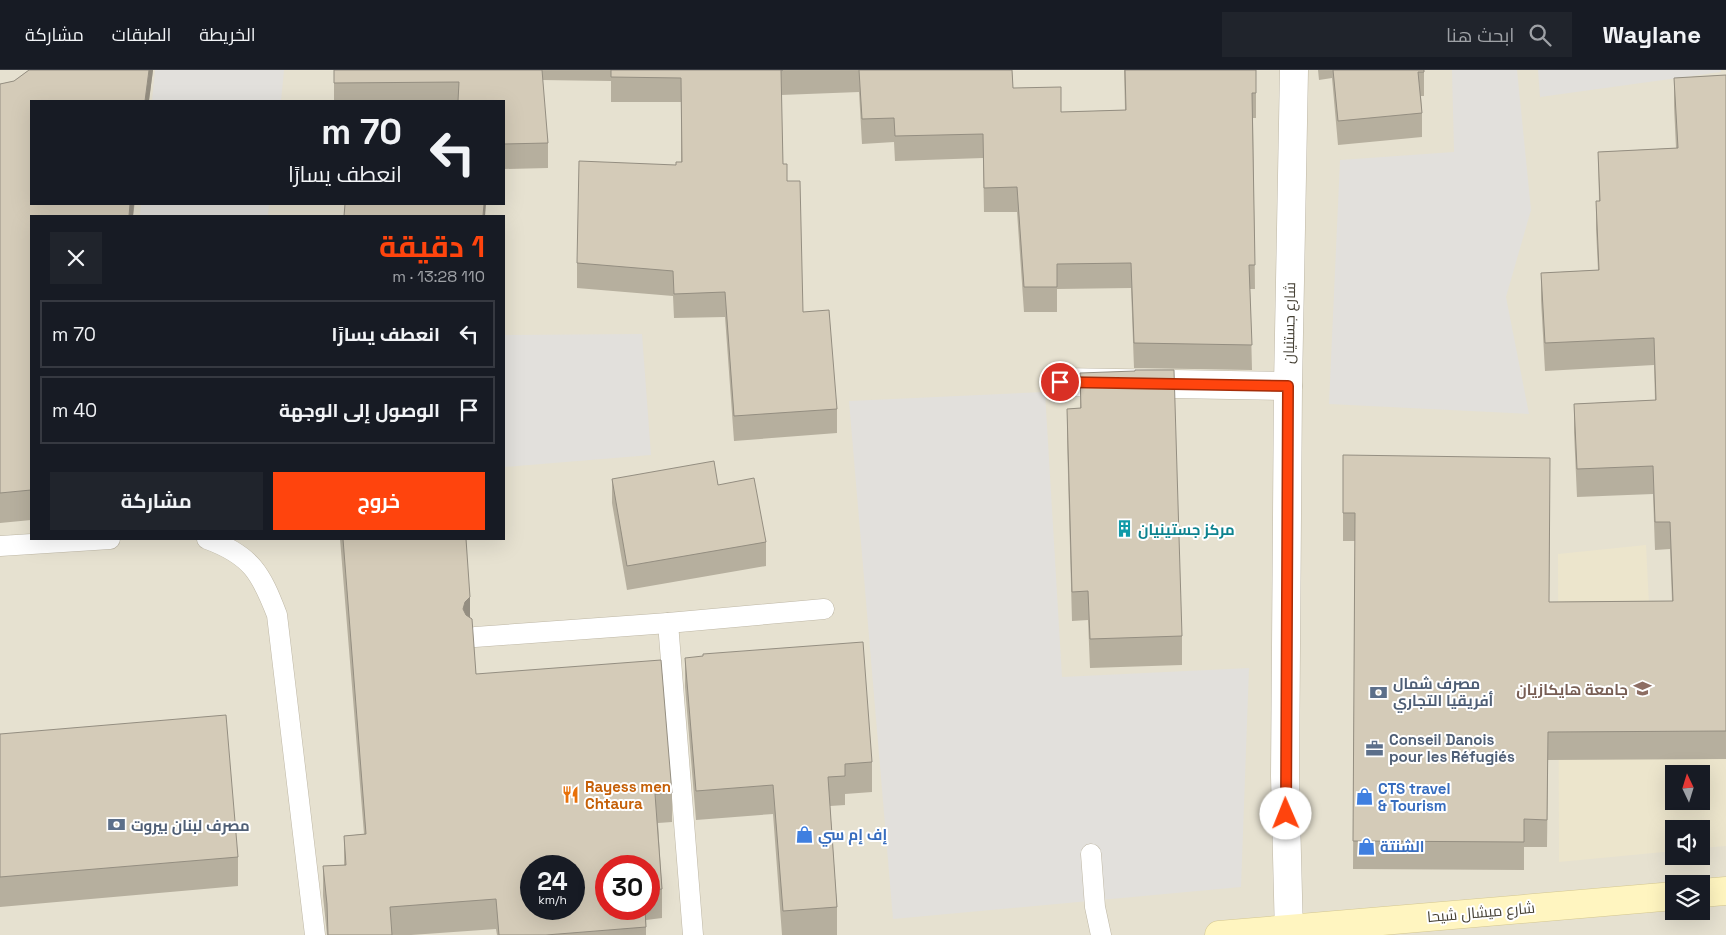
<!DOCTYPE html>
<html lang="ar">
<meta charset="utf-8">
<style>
body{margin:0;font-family:"Space Grotesk",Cairo,sans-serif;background:#20242c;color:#f1f3f6;direction:rtl;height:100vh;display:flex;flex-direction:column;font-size:19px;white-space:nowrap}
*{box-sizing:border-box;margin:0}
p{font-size:16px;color:#9ea1a6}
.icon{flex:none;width:28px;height:28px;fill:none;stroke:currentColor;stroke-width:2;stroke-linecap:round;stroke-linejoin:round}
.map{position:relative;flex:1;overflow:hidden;direction:ltr}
.side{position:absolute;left:30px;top:145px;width:475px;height:325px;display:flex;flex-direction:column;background:#171b24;border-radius:0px;box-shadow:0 5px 20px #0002;direction:rtl}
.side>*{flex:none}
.banner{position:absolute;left:30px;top:30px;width:475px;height:105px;border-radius:0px;box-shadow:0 5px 20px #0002;direction:rtl;background:#171b24;color:#f1f3f6;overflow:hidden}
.needle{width:32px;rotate:356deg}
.controls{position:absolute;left:1665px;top:695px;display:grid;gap:10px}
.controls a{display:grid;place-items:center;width:45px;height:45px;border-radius:0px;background:#171b24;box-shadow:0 5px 20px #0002;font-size:25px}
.speed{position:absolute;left:520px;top:785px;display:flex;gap:10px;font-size:25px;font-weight:700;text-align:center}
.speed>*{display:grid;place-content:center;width:65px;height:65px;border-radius:50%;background:#171b24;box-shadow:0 5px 20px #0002;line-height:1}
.speed small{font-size:12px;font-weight:400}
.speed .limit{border:8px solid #d22;background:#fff;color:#111}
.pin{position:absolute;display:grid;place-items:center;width:42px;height:42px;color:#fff;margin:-21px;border:2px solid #fff;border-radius:50%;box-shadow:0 1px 5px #0007}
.me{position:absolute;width:55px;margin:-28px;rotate:359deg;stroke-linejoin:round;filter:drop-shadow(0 0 4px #0008)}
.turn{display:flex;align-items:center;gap:18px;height:105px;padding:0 20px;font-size:22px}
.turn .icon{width:65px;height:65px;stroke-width:2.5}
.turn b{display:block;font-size:35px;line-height:42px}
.round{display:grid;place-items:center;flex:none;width:52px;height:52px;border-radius:0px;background:#20242c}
.summary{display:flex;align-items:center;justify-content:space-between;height:85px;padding:0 20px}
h1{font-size:30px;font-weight:700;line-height:38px;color:#ff440d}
.action{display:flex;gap:10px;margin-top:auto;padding:10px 20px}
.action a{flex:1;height:58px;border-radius:0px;background:#ff440d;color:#fff;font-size:20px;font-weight:700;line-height:58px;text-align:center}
.action a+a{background:#20242c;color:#f1f3f6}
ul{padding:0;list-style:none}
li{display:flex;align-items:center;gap:15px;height:68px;margin:0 10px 8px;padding:0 10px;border:2px solid #363941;border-radius:0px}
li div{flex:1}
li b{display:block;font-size:19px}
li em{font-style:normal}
header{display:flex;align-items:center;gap:30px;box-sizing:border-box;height:70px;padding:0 25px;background:#171b24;border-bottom:1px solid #363941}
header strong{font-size:24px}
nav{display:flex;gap:28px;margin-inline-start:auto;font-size:18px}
.search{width:350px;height:45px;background:#20242c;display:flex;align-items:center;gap:12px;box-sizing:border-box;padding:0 18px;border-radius:0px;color:#9ea1a6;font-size:19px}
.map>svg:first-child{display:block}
</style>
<header>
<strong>Waylane</strong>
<div class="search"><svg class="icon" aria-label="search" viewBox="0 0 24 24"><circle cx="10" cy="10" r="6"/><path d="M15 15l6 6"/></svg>ابحث هنا</div>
<nav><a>الخريطة</a><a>الطبقات</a><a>مشاركة</a></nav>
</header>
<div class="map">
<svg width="1726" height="865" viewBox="0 0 1726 865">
<rect width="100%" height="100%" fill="#f2efe3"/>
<path fill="#e6e1d0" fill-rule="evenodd" d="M0 0H1726V865H0ZM31 31H504V134H31ZM31 146H504V469H31ZM1674 704H1701V731H1674ZM1674 759H1701V786H1674ZM531 796H574V839H531ZM606 796H649V839H606ZM1674 814H1701V841H1674Z"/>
<path fill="#ece5cc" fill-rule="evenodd" d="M1646 475 1649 534 1726 531V776L1701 778V759H1674V781L1559 792 1558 484ZM1674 704H1701V731H1674Z"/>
<g fill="#e2e0dc">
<path d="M155 0H284L281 31H152Z"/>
<path d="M1452 0H1517L1531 140 1506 227 1529 344 1329 334 1340 90 1454 82Z"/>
<path d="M1538 0H1721V2L1540 27Z"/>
<path d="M141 134H269L268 146H140Z"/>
<path d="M642 264 651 385 504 397V265Z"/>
<path d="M1045 322 1062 607 1249 598 1241 817 893 849 849 331Z"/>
</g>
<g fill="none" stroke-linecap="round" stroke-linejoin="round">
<defs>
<g id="service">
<path d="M207 469C251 485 261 503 277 545L315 865"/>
<path d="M0 476 110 469"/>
<path d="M668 553 693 865"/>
<path d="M475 567 668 553 824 539"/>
<path d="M1091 784 1095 837 1101 865"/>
</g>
<g id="minor">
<path d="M1060 312 1288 316"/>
<path d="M1289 865 1285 706 1288 316 1294 0"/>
</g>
<g id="secondary">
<path d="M1701 823 1726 821"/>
<path d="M1219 865 1674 826"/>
</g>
</defs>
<use href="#service" stroke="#beb7a5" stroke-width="21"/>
<use href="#minor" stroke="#beb7a5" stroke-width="29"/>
<use href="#secondary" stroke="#d4c790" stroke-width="29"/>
<use href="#service" stroke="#fff" stroke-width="20"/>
<use href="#minor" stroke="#fff" stroke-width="28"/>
<use href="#secondary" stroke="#fff5c0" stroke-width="28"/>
</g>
<g fill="#b6af9e" fill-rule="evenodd">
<path d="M29 0H153L133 146H31V450L0 453V14L14 11Z"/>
<path d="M334 0H1012L1013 18 1061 42 1125 40 1124 0H1256V48H1253L1255 219H1250L1252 300 1134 298 1131 218 1057 219V242H1024L1017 142H984L983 88 895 91 894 72 862 74 859 22 781 25 783 94 787 111 803 242 837 339V363L734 371 725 247 674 248 673 226 577 218V193L676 95 681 92V32H611V11L542 10 548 73V98L504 99V31H334Z"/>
<path d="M1318 0H1424V26H1421L1422 43V67L1338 75 1332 8 1319 10Z"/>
<path d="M1726 5V689L1548 690 1547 777H1524V800L1353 799 1355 471H1343V385L1549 532 1672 531 1670 479 1655 480 1653 424 1577 427 1574 362V334L1655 330 1654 295 1545 301 1541 230V203L1598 200 1596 159V131H1599L1598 82 1676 78 1674 36V8Z"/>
<path d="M1080 303 1182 566V595L1090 598 1088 550 1072 551 1067 368V339L1080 338Z"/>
<path d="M612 409 718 415 766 472V496L627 520 612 433Z"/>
<path d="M340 469H466L470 548 476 604 672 723V752L658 753 662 819V848L646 850V865H497L496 859 411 865H327L323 826V796L344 795V766L364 764ZM649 796V839H606Z"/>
<path d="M685 588 872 692V722L845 724V735L830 736 837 837V865H782L773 744 696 750 685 617Z"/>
<path d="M0 664 238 787V816L0 837Z"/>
</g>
<g fill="#948e81">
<path d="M149 0H153L149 31H145Z"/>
<path d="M130 134H134L133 146H129Z"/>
<path d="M484 134H486L485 146H483Z"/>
<path d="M470 527V556L463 539 465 532Z"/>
</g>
<g fill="#d4cbb8" stroke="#948e81" fill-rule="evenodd">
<path d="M29 0H149L145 31H31V134H130L129 146H31V420L0 423V14L14 11Z"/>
<path d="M334 0H542L548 73 504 74V31H458L459 12 334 13Z"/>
<path d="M611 0H783H781L783 94H787V111H800L803 242 829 240 837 339 734 346 725 222 674 224 673 201 577 193 579 91 676 95V92H682L681 8 611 7Z"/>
<path d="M859 0H1012L1013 18 1061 17V42L1126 40 1125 0H1256V23H1252L1255 195H1249L1252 275 1134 273 1131 193 1057 194V217H1024L1017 117 984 118 983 64 895 66 894 48 862 49Z"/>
<path d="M1333 0H1424V2H1418L1422 43 1338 51Z"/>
<path d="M1726 5V661L1548 662 1547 750 1524 749V772L1353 771 1355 443H1343V385L1550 388 1549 532 1673 531 1670 452H1655L1653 396 1577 399 1574 334 1656 330 1654 268 1545 273 1541 203 1599 200 1596 131H1600L1598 82 1678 78 1674 8Z"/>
<path d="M345 134H484L483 146H344Z"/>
<path d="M1135 300H1174L1182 566 1090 569 1088 521 1072 522 1067 339 1081 338 1080 303 1135 301Z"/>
<path d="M714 391 718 415 754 408 766 472 627 496 612 409Z"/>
<path d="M343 469H466L470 527 465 532 463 539 466 545 472 549 476 604 661 590 672 723 655 724 662 819 649 820V796H606V839H645L646 857 546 865H499L496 829 390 837 392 865H328L327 834 323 796 346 795 344 766 366 764ZM531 796H574V839H531Z"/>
<path d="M863 572 872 692 845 694V706L828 707 837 837 783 841 773 715 696 721 685 588 703 586V584Z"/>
<path d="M226 645 238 787 0 807V664Z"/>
</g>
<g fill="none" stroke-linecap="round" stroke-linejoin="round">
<defs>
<path id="route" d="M1060 312 1288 316 1286 744"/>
</defs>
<use href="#route" stroke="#a62c08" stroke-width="12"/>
<use href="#route" stroke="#ff440d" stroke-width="9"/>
</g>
<defs>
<symbol id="building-bare" viewBox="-9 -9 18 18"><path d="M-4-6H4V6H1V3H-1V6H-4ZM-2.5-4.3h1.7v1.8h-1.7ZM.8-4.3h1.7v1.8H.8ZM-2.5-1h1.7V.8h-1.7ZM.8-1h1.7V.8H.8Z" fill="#0f9aa8" stroke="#fff" stroke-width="2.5" paint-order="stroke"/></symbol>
<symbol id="university-bare" viewBox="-9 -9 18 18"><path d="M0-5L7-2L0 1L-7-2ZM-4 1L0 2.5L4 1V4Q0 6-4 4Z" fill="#8d6e63" stroke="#fff" stroke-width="2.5" paint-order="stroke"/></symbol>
<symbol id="bank-bare" viewBox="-9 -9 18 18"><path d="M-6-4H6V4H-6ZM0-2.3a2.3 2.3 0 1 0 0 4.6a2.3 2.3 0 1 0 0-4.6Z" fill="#5c6f8a" stroke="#fff" stroke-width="2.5" paint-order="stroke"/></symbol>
<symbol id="office-bare" viewBox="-9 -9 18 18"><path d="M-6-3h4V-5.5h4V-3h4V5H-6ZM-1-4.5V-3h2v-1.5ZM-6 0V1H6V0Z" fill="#5c6f8a" stroke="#fff" stroke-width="2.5" paint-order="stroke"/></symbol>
<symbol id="restaurant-bare" viewBox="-9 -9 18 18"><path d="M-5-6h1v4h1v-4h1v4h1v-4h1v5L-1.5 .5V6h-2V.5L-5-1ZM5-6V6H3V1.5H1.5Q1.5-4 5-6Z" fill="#e8710a" stroke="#fff" stroke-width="2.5" paint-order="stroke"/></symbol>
<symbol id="shop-bare" viewBox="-9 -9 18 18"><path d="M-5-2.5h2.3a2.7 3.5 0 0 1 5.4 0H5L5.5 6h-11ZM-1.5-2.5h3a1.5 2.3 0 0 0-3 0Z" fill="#3f7fe0" stroke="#fff" stroke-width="2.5" paint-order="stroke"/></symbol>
</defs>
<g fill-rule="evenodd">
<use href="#building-bare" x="1112" y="446" width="25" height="25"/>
<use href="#university-bare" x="1630" y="606" width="25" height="25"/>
<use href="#bank-bare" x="1366" y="610" width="25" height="25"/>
<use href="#office-bare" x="1362" y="666" width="25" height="25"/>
<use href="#restaurant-bare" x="558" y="712" width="25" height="25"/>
<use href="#shop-bare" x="1352" y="714" width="25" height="25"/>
<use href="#bank-bare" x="104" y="742" width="25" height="25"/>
<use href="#shop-bare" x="792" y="752" width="25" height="25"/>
<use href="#shop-bare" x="1354" y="764" width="25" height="25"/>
</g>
<g text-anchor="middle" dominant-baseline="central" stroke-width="4" stroke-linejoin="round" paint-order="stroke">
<g font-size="15" fill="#443f33" stroke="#fff">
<text transform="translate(1289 253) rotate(-89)">شارع جستنيان</text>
<text transform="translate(1481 842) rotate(-5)">شارع ميشال شيحا</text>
</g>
<g font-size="15" font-weight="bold" fill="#0d838f" stroke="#fff" text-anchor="start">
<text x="1138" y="459">مركز جستينيان</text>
</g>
<g font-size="15" font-weight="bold" fill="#4e5e75" stroke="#fff" text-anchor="start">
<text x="1393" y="613">مصرف شمال<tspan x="1393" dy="17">أفريقيا التجاري</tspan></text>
<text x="1389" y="669">Conseil Danois<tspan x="1389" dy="17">pour les Réfugiés</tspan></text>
<text x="131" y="755">مصرف لبنان بيروت</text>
</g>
<g font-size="15" font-weight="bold" fill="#785e54" stroke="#fff" text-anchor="end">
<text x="1628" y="619">جامعة هايكازيان</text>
</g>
<g font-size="15" font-weight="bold" fill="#c56008" stroke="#fff" text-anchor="start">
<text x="585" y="716">Rayess men<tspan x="585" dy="17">Chtaura</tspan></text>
</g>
<g font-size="15" font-weight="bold" fill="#366cbe" stroke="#fff" text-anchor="start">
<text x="1378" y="718">CTS travel<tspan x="1378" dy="17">&amp; Tourism</tspan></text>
<text x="818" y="764">إف إم سي</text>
<text x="1380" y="776">الشنتة</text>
</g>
</g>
</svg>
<div class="controls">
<a><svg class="needle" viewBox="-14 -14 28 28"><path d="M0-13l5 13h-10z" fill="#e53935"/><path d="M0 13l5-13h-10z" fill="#9ea1a6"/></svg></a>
<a><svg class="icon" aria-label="sound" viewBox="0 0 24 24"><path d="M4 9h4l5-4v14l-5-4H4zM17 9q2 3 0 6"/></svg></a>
<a><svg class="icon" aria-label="layers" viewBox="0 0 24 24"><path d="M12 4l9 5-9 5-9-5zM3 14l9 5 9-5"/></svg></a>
</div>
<div class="speed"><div>24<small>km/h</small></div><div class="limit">30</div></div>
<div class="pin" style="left:1060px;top:312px;background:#d93025"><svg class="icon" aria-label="arrive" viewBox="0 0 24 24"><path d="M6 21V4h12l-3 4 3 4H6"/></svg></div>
<svg class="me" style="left:1286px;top:744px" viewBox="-20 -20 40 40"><circle r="19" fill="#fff"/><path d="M0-13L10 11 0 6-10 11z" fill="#ff440d"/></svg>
<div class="banner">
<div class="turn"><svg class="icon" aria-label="left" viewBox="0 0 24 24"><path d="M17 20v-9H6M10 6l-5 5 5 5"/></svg><div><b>70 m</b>انعطف يسارًا</div></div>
</div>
<section class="side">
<div class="summary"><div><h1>1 دقيقة</h1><p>110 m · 13:28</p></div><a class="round"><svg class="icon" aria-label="close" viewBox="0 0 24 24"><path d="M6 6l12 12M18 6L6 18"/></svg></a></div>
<ul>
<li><svg class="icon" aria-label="left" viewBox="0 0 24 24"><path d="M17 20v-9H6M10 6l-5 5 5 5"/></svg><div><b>انعطف يسارًا</b></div><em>70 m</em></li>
<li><svg class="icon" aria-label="arrive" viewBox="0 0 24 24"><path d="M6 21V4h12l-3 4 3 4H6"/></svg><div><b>الوصول إلى الوجهة</b></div><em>40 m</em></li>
</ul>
<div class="action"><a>خروج</a><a>مشاركة</a></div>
</section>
</div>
